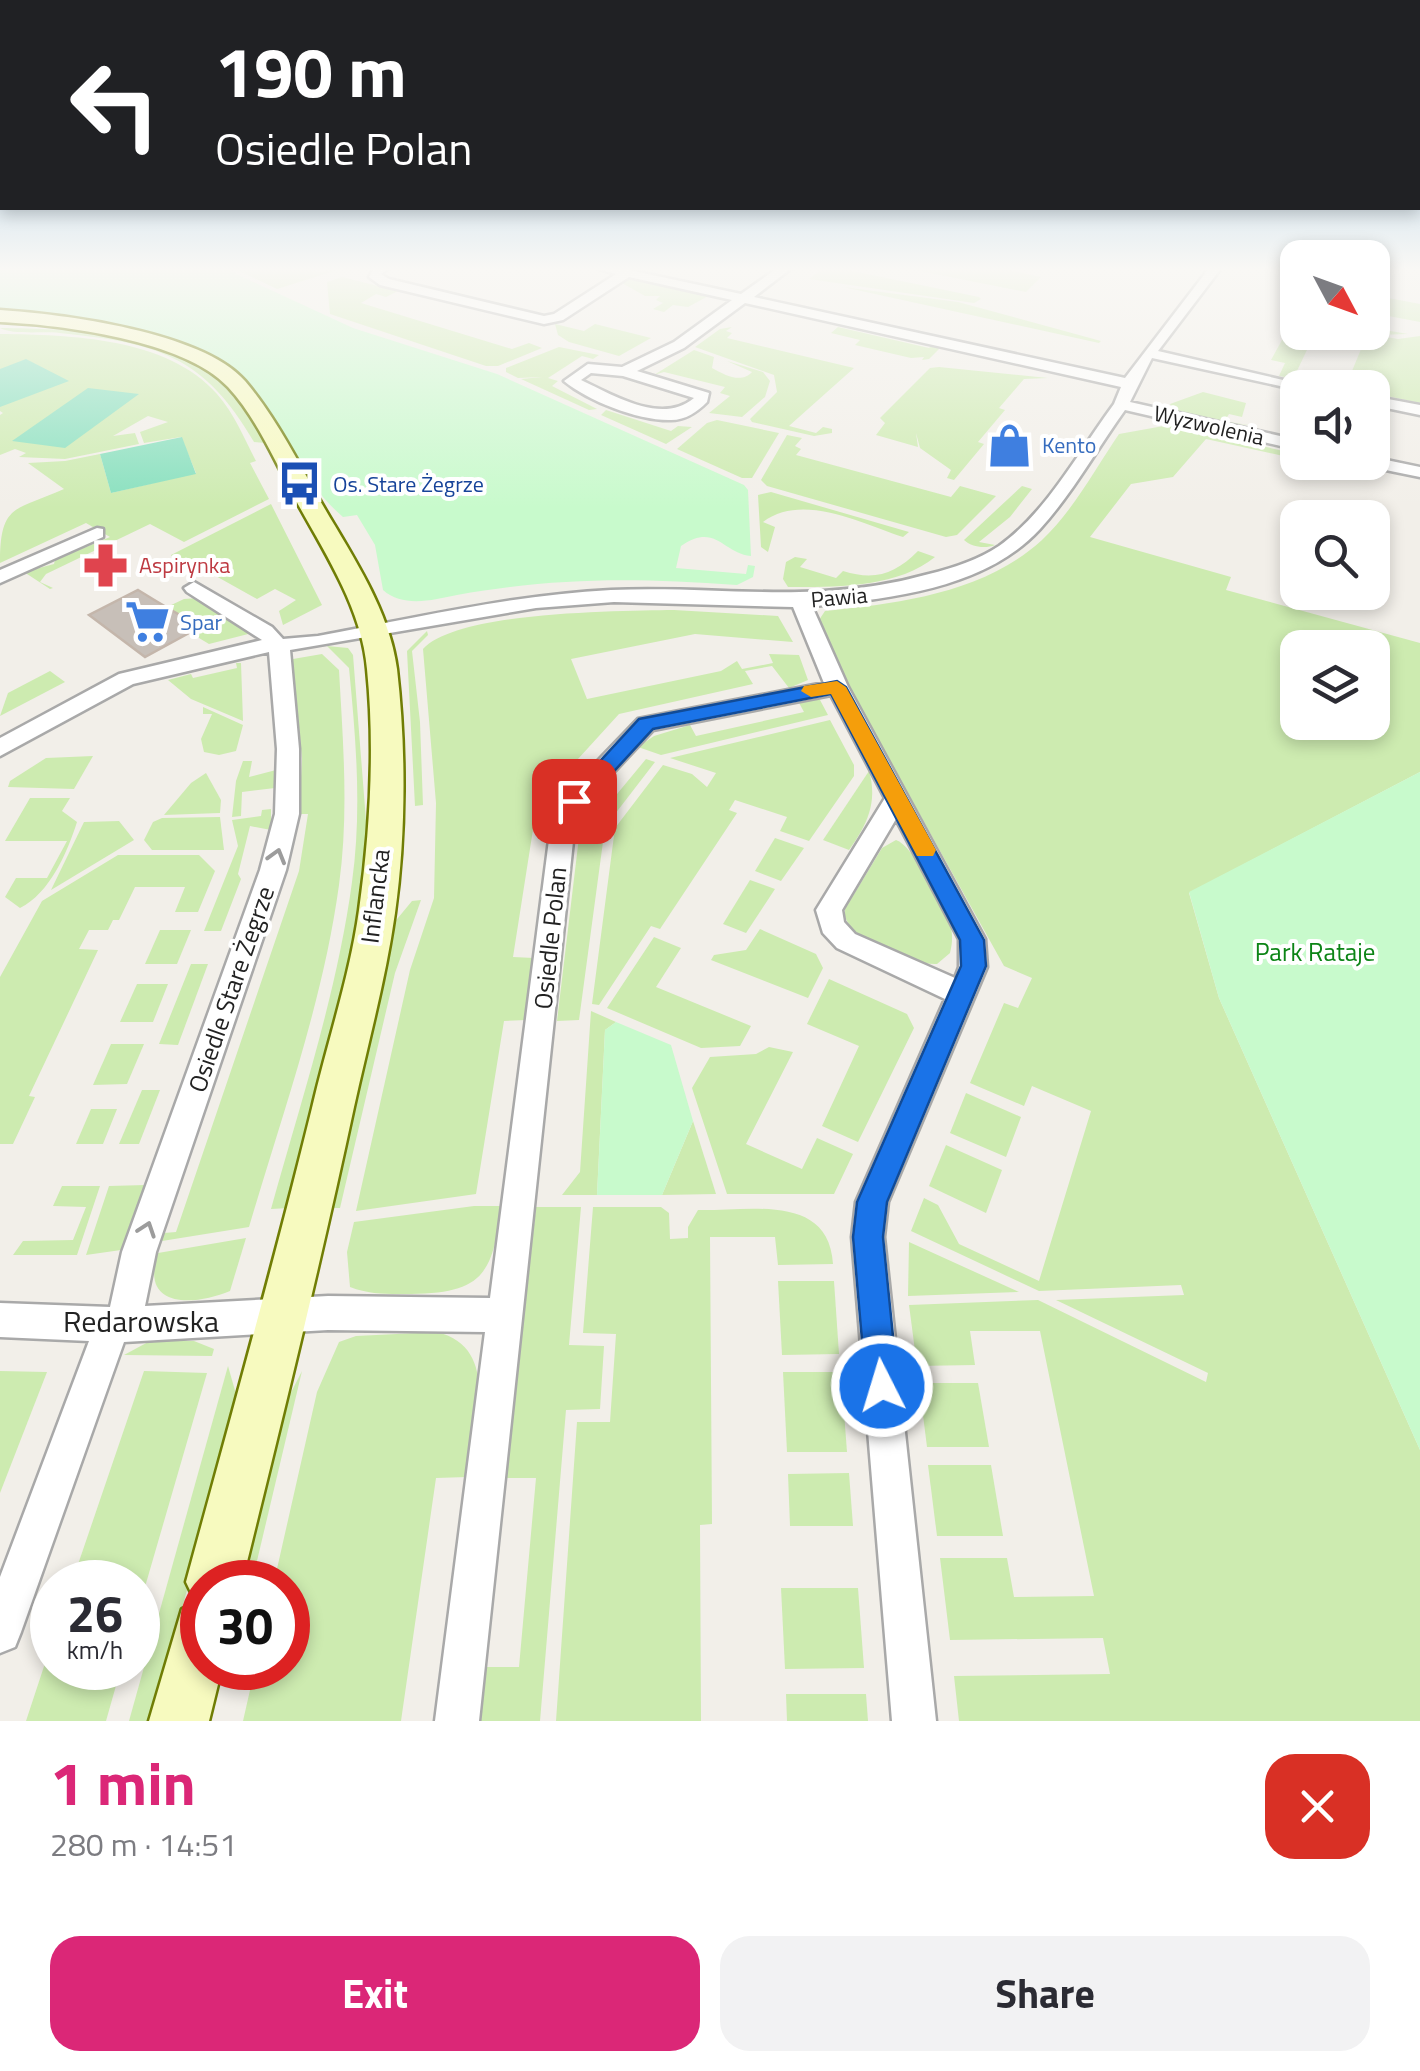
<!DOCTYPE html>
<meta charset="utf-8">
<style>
body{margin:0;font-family:"Titillium Web",sans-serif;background:#f2f2f3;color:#2b2b33;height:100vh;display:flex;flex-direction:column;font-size:38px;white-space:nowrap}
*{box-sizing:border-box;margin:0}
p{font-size:32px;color:#7c7c81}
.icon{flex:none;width:55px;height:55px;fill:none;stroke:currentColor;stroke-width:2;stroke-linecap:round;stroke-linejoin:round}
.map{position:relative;height:1721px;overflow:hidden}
.panel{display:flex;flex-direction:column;background:#fff;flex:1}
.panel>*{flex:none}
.guide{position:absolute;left:0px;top:0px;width:1420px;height:210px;box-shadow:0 5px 15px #0003;background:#202124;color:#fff;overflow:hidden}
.needle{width:65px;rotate:131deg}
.tools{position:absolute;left:1280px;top:240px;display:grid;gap:20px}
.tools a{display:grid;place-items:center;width:110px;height:110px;border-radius:20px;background:#fff;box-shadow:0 5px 15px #0003;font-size:50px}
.speed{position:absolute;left:30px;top:1560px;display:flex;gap:20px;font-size:50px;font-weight:700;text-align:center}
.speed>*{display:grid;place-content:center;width:130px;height:130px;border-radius:50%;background:#fff;box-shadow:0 5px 15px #0003;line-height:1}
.speed small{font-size:25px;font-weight:400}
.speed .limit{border:15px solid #d22;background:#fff;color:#111}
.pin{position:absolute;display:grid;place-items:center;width:85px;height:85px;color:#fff;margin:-42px;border-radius:20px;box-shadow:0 5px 15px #0006}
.me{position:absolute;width:110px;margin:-55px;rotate:355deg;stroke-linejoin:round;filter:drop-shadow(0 0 8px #0008)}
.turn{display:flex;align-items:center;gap:35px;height:210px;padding:0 50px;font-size:45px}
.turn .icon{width:130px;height:130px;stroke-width:2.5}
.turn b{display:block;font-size:70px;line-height:85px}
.round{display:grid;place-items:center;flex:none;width:105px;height:105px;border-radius:30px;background:#f2f2f3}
.summary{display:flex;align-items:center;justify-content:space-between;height:170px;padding:0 50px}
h1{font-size:60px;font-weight:700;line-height:75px;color:#db2777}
.action{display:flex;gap:20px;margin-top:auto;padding:20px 50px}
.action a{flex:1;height:115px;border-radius:30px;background:#db2777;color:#fff;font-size:40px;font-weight:700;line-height:115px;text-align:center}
.action a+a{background:#f2f2f3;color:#2b2b33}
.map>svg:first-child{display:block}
</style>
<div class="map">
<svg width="1420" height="1721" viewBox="0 0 1420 1721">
<rect width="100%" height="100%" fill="#f2efe9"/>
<g fill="#cdebb0" fill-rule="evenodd">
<path d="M231 267H298L321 272 347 267 277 289Z"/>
<path d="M833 267 979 297 981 299 974 303 809 279 824 268Z"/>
<path d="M900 267H994L1041 277 1026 292Z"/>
<path d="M342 277 398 291 386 297 376 294 361 303 512 349 529 343 542 348 498 366H486L330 314 327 282Z"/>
<path d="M628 279 712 294 688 307 673 305 664 312 653 309 663 303 656 300 660 296H645L622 283Z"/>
<path d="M843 287 958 302 1101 341 1099 343Z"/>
<path d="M1373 295 1420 304V322L1373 313Z"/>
<path d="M1297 321 1298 332 1315 333 1296 373 1325 380 1323 384 1279 376 1285 363 1271 360 1282 340 1295 342 1298 334 1287 331 1291 323Z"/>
<path d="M555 324 584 331 595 324 651 338 619 356 569 342 558 335Z"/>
<path d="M732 327 726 331 732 333 727 338 854 368 789 426 816 433 823 427 832 429V433L814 436 752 422 750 419 777 392 774 375 695 347 720 329Z"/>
<path d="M838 327 929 348 934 343 939 349 929 359 922 360 924 357 911 358 855 345 860 340 831 333Z"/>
<path d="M0 328C70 329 166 330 221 380 240 397 252 421 265 443L254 442C204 355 156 343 60 333 42 331 12 335 0 328Z"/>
<path d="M1373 328 1408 334 1375 335 1398 339 1420 336V403L1373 393 1372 388H1345L1366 337 1363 334H1368L1348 333 1372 332Z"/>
<path d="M0 334C70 335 167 337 217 394 234 413 244 438 256 461L250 463 269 499 184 542 150 524 46 574 40 582 53 588 50 589 24 572 54 564 55 560 110 537 86 523 0 563C0 503 15 511 64 489L28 463 65 461 100 454 111 493 196 473 181 437 144 443 140 432 168 422 148 416 113 436 135 433 139 444 65 459 19 457 26 453 15 449 0 455V415L3 413 0 411Z"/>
<path d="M559 347 599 355 593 359 582 356 548 378 558 381 552 386 597 409 589 410 521 379 542 377 518 378 506 372V368Z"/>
<path d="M694 350 714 357 712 368C725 375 741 384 752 372L727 361 763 372 770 381 765 397 742 417 709 413 730 396 720 393 725 387 664 372 654 375Z"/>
<path d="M939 367 1048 378 1024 379 999 408 1005 410 978 442 984 444 954 480 947 478 951 470 920 448 916 433 918 447 876 435 885 423 880 418 930 368Z"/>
<path d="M1203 392 1246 403 1242 417 1229 414 1224 422 1254 426 1175 413 1170 404Z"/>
<path d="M606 410 671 431 678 426 692 427 666 444 601 415Z"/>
<path d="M717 420 779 433 752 478H742L677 449 707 423Z"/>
<path d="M1169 425 1297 454V459L1206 439 1173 477 1131 484 1090 537 1231 577 1226 590 1420 643V772L1189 893 1219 998 1420 1450V1721H959L954 1676 1110 1674 1103 1638 950 1640 940 1558H1007L1014 1597 1094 1596 1040 1331H970L975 1365 917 1366 909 1305 1038 1300 1206 1382 1208 1373 1056 1300 1184 1295 1181 1285 1039 1291 911 1231 924 1198 938 1205 959 1244 1039 1281 1091 1111 1032 1086 1024 1106 970 1083 1004 1003 1018 1008 1032 978 1004 966 830 653 819 620 825 611C900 603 984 593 1042 540 1073 511 1095 469 1119 434ZM1298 648H1372V722H1298Z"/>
<path d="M787 435 802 438 795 446 801 449 796 455 951 497 960 486 996 496 957 535 946 537 767 486 761 480Z"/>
<path d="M1022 486 1032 489 1010 517 979 542 995 545C985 549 971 547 964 540Z"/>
<path d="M771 492 909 532 903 537C862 524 803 492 763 522L775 527 768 552 761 547 758 495Z"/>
<path d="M271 504 322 605 283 625 279 611 296 600 275 589 257 599 214 575 223 570 213 564 183 573 171 555Z"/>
<path d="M918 551 935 557C900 586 842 587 797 587H788L783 579 786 562 795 557 807 559 800 567 836 578 843 571C875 581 895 574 918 551Z"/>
<path d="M198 598 256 632 209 644 194 635 210 625 186 611 180 615 167 607 184 599Z"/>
<path d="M674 610 778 616 793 642 695 634 571 659 587 699 721 671 737 661 742 669 773 663 769 654 799 655 808 680 789 688 772 666 745 671 753 684 619 714 537 804 513 957 534 958 526 1020 504 1021 476 1194 356 1211 410 970 434 898 436 803 423 649C458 611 621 611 674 610Z"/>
<path d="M427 631 428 635 412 651 420 722 423 805 415 806 407 651Z"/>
<path d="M327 646 348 648 353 655 368 846 362 913 289 1208 271 1209C301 1101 337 993 352 882 362 811 356 739 349 668Z"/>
<path d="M322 654 339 670C343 742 349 813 339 885 323 1002 282 1115 249 1227L162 1241 164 1233 176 1232 299 871 308 814H299L302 759 293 664V659Z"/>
<path d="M236 663H241L243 721 191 699 168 680 191 674 193 678 237 668Z"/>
<path d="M50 671 65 682 0 716 8 693Z"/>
<path d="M805 700H820L828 715 661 755 638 747 654 736 690 725 696 736 804 712 798 701Z"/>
<path d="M203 707 243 725 236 751 219 755 204 752 201 739 212 714H203Z"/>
<path d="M830 720 854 765V776L809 841 780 831 787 817 735 800 729 810 737 813 660 929 651 926 599 1005 592 1004 615 828 663 765 692 774 707 787 716 773 670 758Z"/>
<path d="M93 756 74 789 8 787 10 781 46 758Z"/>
<path d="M646 759 655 762 605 827 579 1020 557 1021 582 812 598 817Z"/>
<path d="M243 761H252L249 777 276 770 275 788 242 792 241 816 232 817 236 781Z"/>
<path d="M869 771C878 802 867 825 849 850L823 840Z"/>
<path d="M206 773 221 800 220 813 164 815 191 783Z"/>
<path d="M30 798H70L62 811 77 822C67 853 50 893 20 908L5 897 16 878H47L67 841H5Z"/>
<path d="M271 809V830L250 826 238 874 241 879 221 931H204L238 846 232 820 261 816 262 810Z"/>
<path d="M220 817 224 850H152L144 840 153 822 162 818Z"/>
<path d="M119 821 134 840 51 890 84 822Z"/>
<path d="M775 838 804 848 781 881 755 871Z"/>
<path d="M896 840C913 845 947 909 951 928 953 937 952 945 950 953L937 964C911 965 855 943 845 917V909L882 848Z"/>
<path d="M118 855H199L215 871 198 912H175L185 887H135L119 920H113L108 930H89L79 949 98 950 29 1096 35 1097 13 1144H0V977L42 901Z"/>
<path d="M750 880 775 889 746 933 723 924Z"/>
<path d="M421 900 395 973 340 1208H329L393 924 412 901Z"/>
<path d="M760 929 816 954 823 968 808 998 711 960 714 955 746 950Z"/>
<path d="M160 930H191L177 964H145Z"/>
<path d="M654 937 681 948 656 987 751 1026 740 1046 701 1048 607 1008Z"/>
<path d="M191 964H208L178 1045 159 1044Z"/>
<path d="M829 979 907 1014 914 1028 858 1142 822 1126 859 1046 807 1024Z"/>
<path d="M137 984H168L153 1022H120Z"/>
<path d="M591 1011 616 1022 605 1030 597 1195H562L580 1172Z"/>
<path d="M111 1044H144L127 1084 93 1085Z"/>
<path d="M769 1047 793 1052 746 1144 802 1169 817 1138 853 1154 834 1194H727L692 1088 710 1057 756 1054Z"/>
<path d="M142 1090H160L139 1144H119Z"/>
<path d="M966 1093 1021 1117 1006 1157 950 1133Z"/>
<path d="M91 1109H117L103 1144H76Z"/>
<path d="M693 1121 716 1194 662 1195Z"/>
<path d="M946 1145 1002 1170 986 1213 929 1186Z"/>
<path d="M146 1185 121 1250 86 1255 109 1186Z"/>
<path d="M62 1186H100L77 1255H13L23 1241 73 1240 86 1207 53 1206Z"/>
<path d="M474 1206H501C493 1274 483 1293 411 1294 389 1294 371 1295 350 1287L347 1252 354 1222Z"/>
<path d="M536 1207H581L569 1345 604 1346 600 1409 566 1410 540 1721H479L485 1667H519L536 1478H506Z"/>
<path d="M593 1207H661L669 1213 670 1239 688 1238V1227L698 1210C749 1211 829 1193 833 1264L778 1265 775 1237H710L712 1524 700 1525 701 1721H556L577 1422H610L616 1334 583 1333Z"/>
<path d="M246 1238 230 1291C194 1306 139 1309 158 1253Z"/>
<path d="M909 1242 1019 1292 908 1296Z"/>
<path d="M778 1281H834L839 1354 782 1355Z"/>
<path d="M437 1332C503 1349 473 1426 467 1477L436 1478 401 1721H243L255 1668H288V1582H274L317 1392 339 1342 356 1336Z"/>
<path d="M150 1341H194L214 1349 212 1356 124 1355Z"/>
<path d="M228 1366 236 1394 231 1425 152 1721H129Z"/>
<path d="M0 1371 47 1372 0 1493Z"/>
<path d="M144 1371 207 1373 138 1611V1582H72Z"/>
<path d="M302 1371 252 1582H240L281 1412Z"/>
<path d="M783 1372H841L847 1452H787Z"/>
<path d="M919 1383H978L989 1447H927Z"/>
<path d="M928 1465H991L1003 1536H937Z"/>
<path d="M849 1473 853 1526H790L788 1474Z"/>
<path d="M781 1588H858L864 1668 785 1669Z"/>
<path d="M52 1642V1668H121L106 1721H26Z"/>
<path d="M786 1694H866L868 1721H787Z"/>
</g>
<g fill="#c8facc">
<path d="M0 267H221L353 328 497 374 744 485 748 490 751 556C723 554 716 522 681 546L676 568 746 574 748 565 755 566 753 577 737 585C633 578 561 577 457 595 433 600 403 608 383 590L375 545 357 515 343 517C292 474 278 403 224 364 150 338 79 310 0 310Z"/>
<path d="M1420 772V1450L1219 998 1189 892Z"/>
<path d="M616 1022 671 1045 693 1121 662 1195H597L605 1030Z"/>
</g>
<g fill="#88e0be">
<path d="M26 359 69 381 0 407V369Z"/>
<path d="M88 388 139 394 65 448 12 441Z"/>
<path d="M182 437 196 474 111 493 100 454Z"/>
</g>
<path fill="#c7bfb8" stroke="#c4b6ab" stroke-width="2.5" d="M138 590 156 601 200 627 145 657 89 615Z"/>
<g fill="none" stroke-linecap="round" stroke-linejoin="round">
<defs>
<g id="street">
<path d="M375 267H390L381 274 389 279 544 316 554 314 616 274 593 267H615L741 294 779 267H793L754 297 1125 378 1210 267H1222L1158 351 1318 388 1298 390 1152 358 1130 402 1298 440V450L1125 410C1097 449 1072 494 1040 529 985 589 888 599 812 606L848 687 985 939 987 967 888 1202 884 1237 936 1721H892L852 1237 856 1202 945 999 837 948 823 933 816 910 885 798 831 695 653 730 584 804 574 832 479 1721H435L485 1332 328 1330 124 1342 21 1632 15 1647 0 1653V1577L89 1341 0 1337V1303L110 1307 122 1252 260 870 275 814 277 749 269 652 133 684 0 756V738L119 674 262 640 187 592 184 588 194 582 272 627 283 639 318 636C415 618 512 595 611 590 725 585 814 606 929 574 953 568 978 560 999 546 1047 512 1079 451 1114 404L1121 387 745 303 684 348 637 371 709 393 707 402C697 412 686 420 671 420 639 421 588 401 564 381L588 364 622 367 674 342 732 300 629 277 563 320 544 324 380 285 369 277ZM591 373 623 376 694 398C662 425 615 396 581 380ZM614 602 793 607 824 683 638 719 565 795 550 832 490 1298 328 1296 145 1306 156 1252 286 870 299 814V749L290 650 536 608ZM896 819 959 939V967L955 978 855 934 844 922 842 910Z"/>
<path d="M1372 396 1420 405V415L1372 405Z"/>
<path d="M1372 457 1420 467V477L1366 466 1364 462H1372Z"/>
<path d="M97 528 103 529V537L0 583V570Z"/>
</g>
<path id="secondary" d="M0 310C63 314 203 332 245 381 274 415 296 458 318 497 348 550 389 607 397 669 406 747 406 835 395 913 386 978 368 1043 354 1107 320 1266 281 1424 242 1582H202V1668H222L209 1721H149L182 1609 196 1603 186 1582C229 1424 273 1267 312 1108 327 1043 350 976 359 910 370 832 375 748 367 669 362 608 323 550 294 497 275 461 256 417 228 387 184 340 62 325 0 322Z"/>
</defs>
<use href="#street" stroke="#a9a9a9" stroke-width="5"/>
<use href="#secondary" stroke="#707d05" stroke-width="5"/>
<use href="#street" fill="#fff" fill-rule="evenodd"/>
<use href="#secondary" fill="#f7fabf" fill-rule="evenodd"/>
</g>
<defs><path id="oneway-chevron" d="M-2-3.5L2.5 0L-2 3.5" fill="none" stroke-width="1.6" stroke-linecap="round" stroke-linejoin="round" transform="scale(2.5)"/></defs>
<g stroke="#9c9c9c">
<use href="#oneway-chevron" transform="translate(277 856) rotate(-74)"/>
<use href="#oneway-chevron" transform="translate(147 1229) rotate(-71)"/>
</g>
<linearGradient id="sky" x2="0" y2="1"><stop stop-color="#8fc0e4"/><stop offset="0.53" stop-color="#f9f8f5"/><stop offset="1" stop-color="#f9f8f5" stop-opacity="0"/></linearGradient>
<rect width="1420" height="508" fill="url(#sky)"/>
<path fill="#1a73e8" stroke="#114b97" stroke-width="2.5" d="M837 681 846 687 984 940 986 966 887 1202 883 1237 898 1386 894 1398 882 1402 870 1398 866 1386 853 1237 857 1202 961 966 960 940 831 694 653 729 581 807H566L563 801 639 719Z"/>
<path fill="#f59e0b" d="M837 681 846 687 936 850 933 856H917L831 694 811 697 801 691 804 686Z"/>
<defs>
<symbol id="shop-bare" viewBox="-9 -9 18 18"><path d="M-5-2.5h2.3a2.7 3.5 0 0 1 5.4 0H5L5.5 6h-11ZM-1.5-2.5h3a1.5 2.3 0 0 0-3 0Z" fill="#3f7fe0" stroke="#fff" stroke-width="2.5" paint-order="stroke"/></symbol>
<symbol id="bus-bare" viewBox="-9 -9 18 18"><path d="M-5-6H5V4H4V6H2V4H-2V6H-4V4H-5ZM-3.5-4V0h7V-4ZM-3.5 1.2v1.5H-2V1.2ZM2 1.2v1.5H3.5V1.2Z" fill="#1a4fb4" stroke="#fff" stroke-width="2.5" paint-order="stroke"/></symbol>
<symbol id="pharmacy-bare" viewBox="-9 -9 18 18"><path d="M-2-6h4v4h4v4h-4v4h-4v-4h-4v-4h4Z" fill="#e0444e" stroke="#fff" stroke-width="2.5" paint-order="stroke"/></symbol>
<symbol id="supermarket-bare" viewBox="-9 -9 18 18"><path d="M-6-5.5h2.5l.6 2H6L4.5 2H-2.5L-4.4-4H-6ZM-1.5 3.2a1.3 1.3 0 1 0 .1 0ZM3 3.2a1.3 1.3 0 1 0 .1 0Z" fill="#3f7fe0" stroke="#fff" stroke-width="2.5" paint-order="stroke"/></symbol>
</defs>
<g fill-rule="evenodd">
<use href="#shop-bare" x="978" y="414" width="63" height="63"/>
<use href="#bus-bare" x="268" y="452" width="63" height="63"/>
<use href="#pharmacy-bare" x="74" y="534" width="63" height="63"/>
<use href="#supermarket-bare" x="116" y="590" width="63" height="63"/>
</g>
<g text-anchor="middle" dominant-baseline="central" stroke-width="8" stroke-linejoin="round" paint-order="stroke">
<g font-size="22" fill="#222" stroke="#fff">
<text transform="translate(1209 425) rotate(13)">Wyzwolenia</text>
<text transform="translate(839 597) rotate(-5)">Pawia</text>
</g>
<g font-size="22" fill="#366cbe" stroke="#fff" text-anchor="start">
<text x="1042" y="445">Kento</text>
<text x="180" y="622">Spar</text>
</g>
<g font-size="22" fill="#164399" stroke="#fff" text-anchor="start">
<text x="333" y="484">Os. Stare Żegrze</text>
</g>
<g font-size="22" fill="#be3a42" stroke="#fff" text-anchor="start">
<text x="139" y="565">Aspirynka</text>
</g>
<g font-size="25" fill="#222" stroke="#fff">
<text transform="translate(375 896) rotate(-83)">Inflancka</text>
<text transform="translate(550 938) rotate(-84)">Osiedle Polan</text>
<text transform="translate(231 989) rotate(-71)">Osiedle Stare Żegrze</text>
</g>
<g font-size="25" fill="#0c8416" stroke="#fff">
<text x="1315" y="952">Park Rataje</text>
</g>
<g font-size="30" fill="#222" stroke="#fff">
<text x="141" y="1321">Redarowska</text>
</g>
</g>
</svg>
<div class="tools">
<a><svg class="needle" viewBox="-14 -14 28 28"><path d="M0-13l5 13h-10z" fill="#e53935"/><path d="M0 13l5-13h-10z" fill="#7c7c81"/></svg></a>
<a><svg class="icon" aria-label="sound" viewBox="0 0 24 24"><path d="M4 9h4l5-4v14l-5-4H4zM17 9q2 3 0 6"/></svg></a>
<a><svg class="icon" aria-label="search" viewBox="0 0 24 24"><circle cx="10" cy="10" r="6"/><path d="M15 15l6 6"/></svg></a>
<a><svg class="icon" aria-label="layers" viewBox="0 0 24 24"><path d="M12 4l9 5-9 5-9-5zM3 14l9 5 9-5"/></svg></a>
</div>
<div class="speed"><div>26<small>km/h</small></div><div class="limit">30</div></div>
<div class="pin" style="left:574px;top:801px;background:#d93025"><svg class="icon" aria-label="arrive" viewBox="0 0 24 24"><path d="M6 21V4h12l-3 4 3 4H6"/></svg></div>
<svg class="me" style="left:882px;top:1386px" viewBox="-20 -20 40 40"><circle r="17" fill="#1a73e8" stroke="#fff" stroke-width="3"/><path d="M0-11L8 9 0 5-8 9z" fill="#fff"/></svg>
<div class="guide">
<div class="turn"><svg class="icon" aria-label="left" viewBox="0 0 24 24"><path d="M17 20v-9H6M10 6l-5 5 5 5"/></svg><div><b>190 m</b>Osiedle Polan</div></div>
</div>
</div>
<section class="panel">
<div class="summary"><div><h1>1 min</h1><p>280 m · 14:51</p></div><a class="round" style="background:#d93025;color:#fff"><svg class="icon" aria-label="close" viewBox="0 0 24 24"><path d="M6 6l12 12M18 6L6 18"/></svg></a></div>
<div class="action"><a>Exit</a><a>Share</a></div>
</section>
